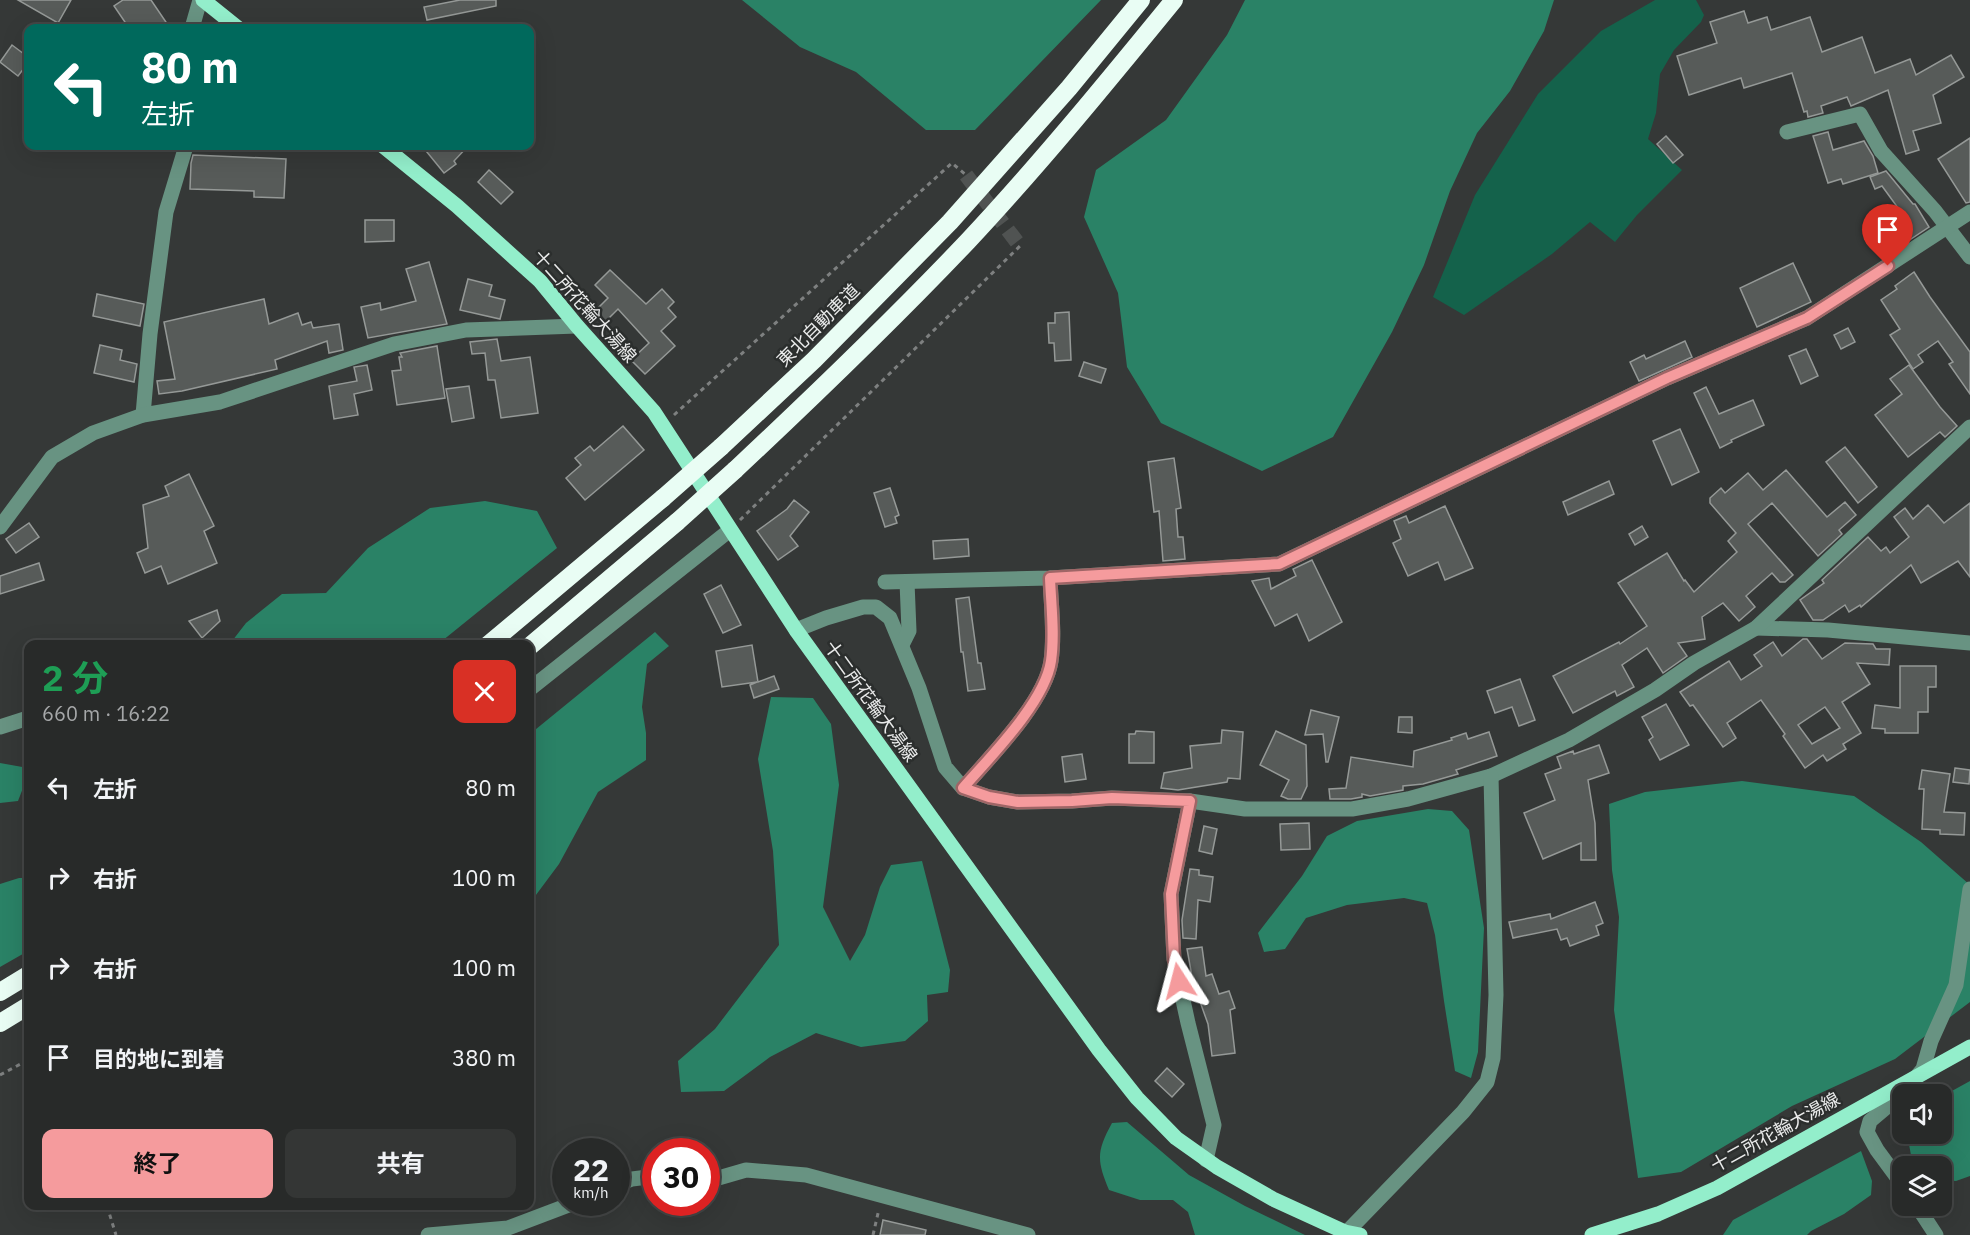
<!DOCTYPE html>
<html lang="ja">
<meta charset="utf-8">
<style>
body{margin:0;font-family:"IBM Plex Sans","Noto Sans JP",sans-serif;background:#343635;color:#f1f3f6;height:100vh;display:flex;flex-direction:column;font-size:22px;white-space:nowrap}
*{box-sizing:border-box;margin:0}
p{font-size:20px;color:#a5a7a8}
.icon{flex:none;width:33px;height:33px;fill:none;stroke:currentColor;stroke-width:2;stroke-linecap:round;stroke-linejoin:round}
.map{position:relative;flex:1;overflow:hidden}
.drawer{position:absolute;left:24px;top:640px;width:510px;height:570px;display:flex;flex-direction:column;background:#282a29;border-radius:12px;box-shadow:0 6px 24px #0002,0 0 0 2px #444646}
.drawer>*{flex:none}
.top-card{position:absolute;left:24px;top:24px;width:510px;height:126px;border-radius:12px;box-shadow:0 6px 24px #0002,0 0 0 2px #444646;background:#00695c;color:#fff;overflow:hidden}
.fabs{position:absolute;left:1892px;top:1084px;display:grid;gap:12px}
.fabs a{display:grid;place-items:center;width:60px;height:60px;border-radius:12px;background:#282a29;box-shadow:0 6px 24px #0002,0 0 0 2px #444646;font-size:30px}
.speed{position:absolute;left:552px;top:1138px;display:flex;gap:12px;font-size:30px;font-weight:700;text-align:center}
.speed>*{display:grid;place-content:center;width:78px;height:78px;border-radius:50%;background:#282a29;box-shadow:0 6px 24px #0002,0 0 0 2px #444646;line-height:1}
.speed small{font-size:15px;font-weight:400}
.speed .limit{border:9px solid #d22;background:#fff;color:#111}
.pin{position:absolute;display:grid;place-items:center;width:51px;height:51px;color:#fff;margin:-62px -26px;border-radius:50% 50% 50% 0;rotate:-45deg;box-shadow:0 0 6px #0007}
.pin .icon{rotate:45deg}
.me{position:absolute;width:66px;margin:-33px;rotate:351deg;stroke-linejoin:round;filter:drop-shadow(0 0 4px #0008)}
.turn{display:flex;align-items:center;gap:21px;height:126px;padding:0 18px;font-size:27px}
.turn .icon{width:78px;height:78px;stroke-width:2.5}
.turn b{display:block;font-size:42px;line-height:51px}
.round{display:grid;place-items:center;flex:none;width:63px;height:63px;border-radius:12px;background:#343635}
.summary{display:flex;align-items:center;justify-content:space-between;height:102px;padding:0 18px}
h1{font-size:36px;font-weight:700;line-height:45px;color:#1e9e55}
.primary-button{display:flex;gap:12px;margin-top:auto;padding:12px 18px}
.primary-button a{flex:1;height:69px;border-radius:12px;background:#f59b9d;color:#111;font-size:24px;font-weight:700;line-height:69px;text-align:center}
.primary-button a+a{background:#343635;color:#f1f3f6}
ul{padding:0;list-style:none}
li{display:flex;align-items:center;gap:18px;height:90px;padding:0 18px}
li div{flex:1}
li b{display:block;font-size:22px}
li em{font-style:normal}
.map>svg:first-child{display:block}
</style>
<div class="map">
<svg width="1970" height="1235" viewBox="0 0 1970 1235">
<rect width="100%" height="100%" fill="#353837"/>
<path fill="#14624b" d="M1655 0H1696L1704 15 1701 22 1674 50 1660 74 1656 113 1648 139 1682 170 1637 215 1615 242 1590 222 1552 254 1464 315 1433 297 1475 195 1538 94 1601 31Z"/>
<g fill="#2a8266">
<path d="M742 0H1101L975 130H926L856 72 800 47Z"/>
<path d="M1245 0H1554L1544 31 1510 91 1477 133 1450 191 1424 265 1392 332 1333 437 1262 471 1161 423 1127 367 1118 293 1084 217 1096 170 1166 120 1227 35Z"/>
<path d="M485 501 537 511 557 548 437 645H229L246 623 282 594 326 593 368 548 430 508Z"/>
<path d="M655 632 669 646 647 664 642 707 646 733V760L598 792 559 864 530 903V734Z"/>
<path d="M771 697 813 698 831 724 839 785 823 907 850 961 865 935 880 887 891 865 922 861 950 970 948 992 927 995 928 1021 905 1041 861 1047 816 1033 770 1057 724 1091 681 1092 678 1061 715 1029 779 945 773 851 758 759Z"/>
<path d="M0 763 28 768V775L18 801 0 803Z"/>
<path d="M1742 781 1854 796 1921 842 1970 885V1002L1895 1059 1792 1106 1681 1172 1638 1178 1614 1010 1619 917 1612 870 1609 804 1645 792Z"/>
<path d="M1428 809 1452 811 1469 830 1484 928 1478 1052 1471 1078 1455 1071 1444 1001 1435 935 1427 903 1404 898 1347 905 1306 918 1285 949 1264 952 1258 933 1302 876 1327 836 1357 821Z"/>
<path d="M19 878H28V951L0 967V884Z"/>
<path d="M1970 1081V1176L1956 1181 1941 1180V1167H1916L1911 1155 1907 1134H1941V1097Z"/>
<path d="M1127 1122 1189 1175 1245 1206 1305 1235H1195L1188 1212 1173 1200H1140L1109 1190C1097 1161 1096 1152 1112 1123Z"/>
<path d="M1861 1151 1872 1181 1871 1195 1844 1214 1811 1231 1807 1235H1723L1733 1220Z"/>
</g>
<g fill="#575b59" stroke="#959997" stroke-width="1.5" fill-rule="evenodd">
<path d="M18 0H71L58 23Z"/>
<path d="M123 0H151L170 28H129L114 6Z"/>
<path d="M460 0H496V6L427 20 424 7Z"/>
<path d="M1744 11 1748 23 1767 17 1771 30 1810 17 1822 52 1862 37 1875 73 1910 59 1916 75 1951 55 1964 77 1933 95 1941 123 1913 131 1919 150 1906 154 1888 90 1851 106 1847 97 1821 106 1823 113 1808 117 1807 111 1804 112 1792 73 1744 88 1741 78 1689 95 1677 56 1717 43 1710 22Z"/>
<path d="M12 45 28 57V63L18 76 0 62Z"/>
<path d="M1828 132 1833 150 1864 141 1873 156 1878 173 1843 184 1841 179 1828 183 1813 136Z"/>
<path d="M1666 136 1683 155 1673 163 1657 144Z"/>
<path d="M1970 138V202L1966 203 1938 159Z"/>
<path d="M422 146H468L454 161 456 164 444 173Z"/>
<path d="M193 155 286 159 284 198 254 197V191L190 189 191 163Z"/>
<path d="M489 170 513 192 501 204 478 182Z"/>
<path d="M1886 171 1913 204H1915L1929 227 1908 241 1893 217 1901 212 1882 186 1875 189 1870 177Z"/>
<path d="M365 220H394V241L365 242Z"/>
<path d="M429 262 447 324 368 338 361 307 380 303 381 310 416 301 406 269Z"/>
<path d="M1793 263 1811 302 1757 327 1740 288Z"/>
<path d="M610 270 646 304 662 289 674 302 668 308 676 317 661 331 675 346 645 374 631 360 649 343 618 309 604 323 593 313 608 298 595 285Z"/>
<path d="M1914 272 1930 297 1970 352V394L1949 364 1953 362 1938 341 1918 355 1923 362 1913 369 1890 335 1900 329 1881 300 1897 289 1895 286Z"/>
<path d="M468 279 492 285 489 296 505 300 500 319 460 310Z"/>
<path d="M97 294 144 304 140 326 93 316Z"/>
<path d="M264 299 269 324 298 313 302 325 311 322 313 328 339 324 343 350 329 353 327 341 275 360 277 369 182 391 159 394 157 381 175 379 164 322Z"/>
<path d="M1069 312 1071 360 1055 361 1054 343H1049L1048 323H1055V313Z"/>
<path d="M1848 328 1855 342 1841 349 1834 335Z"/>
<path d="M497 339 501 361 530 357 538 413 501 418 495 380H488L485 353 472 354 470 342Z"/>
<path d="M1685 341 1692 357 1639 381 1630 362 1644 355 1646 359Z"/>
<path d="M100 345 122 350 120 360 137 364 134 382 94 373Z"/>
<path d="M437 346 445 398 397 405 392 371 401 370 399 357H402L400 353Z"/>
<path d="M1806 349 1818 376 1801 384 1789 356Z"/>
<path d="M1084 362 1106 369 1101 383 1079 376Z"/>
<path d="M367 365 372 390 354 394 358 415 334 419 329 386 357 381 354 367Z"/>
<path d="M1909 365 1940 407 1957 426 1945 437 1940 432 1908 457 1875 415 1902 394 1890 379Z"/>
<path d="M469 386 474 418 452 422 446 389Z"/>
<path d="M1706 387 1719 414 1753 400 1764 425 1731 440 1732 442 1720 448 1694 393Z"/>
<path d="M623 426 644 450 585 500 566 478 581 465 575 458 590 446 594 451Z"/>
<path d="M1680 429 1699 472 1672 485 1653 441Z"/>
<path d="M1845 447 1877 487 1858 503 1826 462Z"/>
<path d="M1174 458 1181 508 1176 509 1178 537H1183L1185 559 1163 561 1159 511 1154 512 1148 462Z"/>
<path d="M1786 470 1827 517 1845 502 1856 515 1839 530 1842 534 1818 556 1772 503 1748 524 1793 575 1785 582H1780L1772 573 1746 596 1755 607 1739 621 1723 603 1702 617 1705 639 1678 643 1687 656 1663 673 1647 648 1622 665 1634 687 1617 696 1615 691 1573 713 1553 676 1619 642 1620 644 1647 626 1618 583 1667 553 1684 581 1685 580 1694 592 1737 552 1728 541 1736 533 1710 503V498L1721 488 1725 493 1748 473 1763 490Z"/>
<path d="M189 474 214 526 204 531 217 563 168 584 161 566 145 573 137 553 148 548 143 505 169 496 165 486Z"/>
<path d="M1609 481 1614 494 1568 515 1563 502Z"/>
<path d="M890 488 899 515 895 517 897 523 885 527 874 493Z"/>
<path d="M794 500 809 512 790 536 798 546 778 560 757 531 787 509Z"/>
<path d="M1970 503V577L1958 561 1921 583 1911 565 1861 607 1860 605 1849 612 1845 605 1823 620H1813L1800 600 1824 583 1822 580 1868 537 1881 551 1886 547 1890 553 1909 537 1894 517 1905 508 1913 519 1928 505 1944 523Z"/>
<path d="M1445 506 1473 568 1445 580 1438 562 1408 576 1393 543 1401 539 1394 521 1406 516 1409 523Z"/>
<path d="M29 523 39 537 16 553 6 539Z"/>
<path d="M1642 526 1648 537 1635 545 1629 534Z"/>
<path d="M968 539 969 556 934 559 933 541Z"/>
<path d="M1312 560 1342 622 1309 641 1297 614 1275 626 1252 581 1269 578 1271 589 1296 576 1293 569Z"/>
<path d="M39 563 44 580 0 594V576Z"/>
<path d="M721 585 741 625 723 633 704 594Z"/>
<path d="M969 597 978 663H981L985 689 968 691 963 652H961L956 599Z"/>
<path d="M217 610 220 621 202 638 189 621Z"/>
<path d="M1803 639H1807L1822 659 1845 643 1873 644 1876 649H1890L1889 665 1857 663 1870 684 1842 702 1861 733 1843 744 1846 749 1827 761 1823 755 1805 768 1783 736 1785 734 1761 700 1727 723 1736 738 1723 747 1693 705 1690 706 1680 692 1729 661 1741 680 1762 666 1754 655 1773 642 1782 656ZM1825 707 1840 728 1812 744 1798 725Z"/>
<path d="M752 645 758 682 774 676 779 689 754 698 750 685 757 682 722 687 716 651Z"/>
<path d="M1900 666H1936V687H1928V712H1918V733H1885V729L1872 728 1875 705 1900 708Z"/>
<path d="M1520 679 1535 720 1519 726 1512 707 1495 713 1487 691Z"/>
<path d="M1666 704 1689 745 1660 760 1649 740 1653 737 1642 717Z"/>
<path d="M1311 710 1339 717 1328 762H1326L1323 734 1305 735Z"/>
<path d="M1399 717H1412V733L1398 732Z"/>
<path d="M1222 730 1243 732 1240 779 1228 778 1227 782 1178 790 1161 788 1164 773 1192 768 1190 746 1221 743Z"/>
<path d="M1136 731 1154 732V763H1129V734H1135Z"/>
<path d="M1276 731 1306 745 1307 786 1301 799H1288L1281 796 1289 780 1260 765Z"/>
<path d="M1489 732 1497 756 1456 770 1458 774 1423 784 1403 786V790L1370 796 1362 794V797L1351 799H1330L1329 789 1346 788 1351 757 1413 767 1414 751 1452 740 1451 738 1466 733 1468 739Z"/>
<path d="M1599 745 1609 773 1588 780 1595 823 1596 860H1581V843L1543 859 1524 813 1555 800 1545 774 1561 768 1557 757 1573 751 1574 754Z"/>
<path d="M1082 754 1086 779 1065 782 1062 757Z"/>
<path d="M1955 768 1970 770 1969 784 1953 782Z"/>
<path d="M1922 770 1950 774 1944 812 1965 813 1964 835 1940 834V830L1922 829 1924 789H1919Z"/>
<path d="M1309 823 1310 849 1281 850 1280 824Z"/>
<path d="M1204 826 1217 829 1212 854 1199 851Z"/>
<path d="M1190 869 1199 870V875L1213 877 1210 902 1198 900 1196 939 1183 938 1182 920Z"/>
<path d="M1595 902 1603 923 1596 926 1599 935 1570 946 1567 938 1561 940 1557 929 1513 938 1509 922 1550 914 1551 919Z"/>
<path d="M1202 947 1206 976 1212 974 1219 994 1229 991 1235 1008 1230 1010 1235 1053 1212 1056 1208 1024 1193 982 1187 949Z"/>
<path d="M1167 1068 1184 1084 1172 1097 1155 1081Z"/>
<path d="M883 1220 926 1230 925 1235H880Z"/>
</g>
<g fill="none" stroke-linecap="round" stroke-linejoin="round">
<path stroke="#505352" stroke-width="15" stroke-dasharray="15 8" stroke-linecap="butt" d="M966 175 1020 246"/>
<g stroke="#7e8080" stroke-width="3" stroke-dasharray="4.5 4.5" stroke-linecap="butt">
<path d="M674 415 952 163 966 175"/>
<path d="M740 520 1020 246"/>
<path d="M0 1075 28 1060"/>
<path d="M107 1206 116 1235"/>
<path d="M873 1235 879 1209"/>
</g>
<g stroke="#689382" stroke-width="15">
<path d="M192 28 200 0"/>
<path d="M1787 132 1860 114 1881 151 1935 211 1970 257"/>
<path d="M143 415 150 334 166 212 186 146"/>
<path d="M0 527 52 457 93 433 143 415 220 402 394 344 466 330 577 326"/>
<path d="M885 582 1050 578 1279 564 1667 378 1807 318 1970 212"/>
<path d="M1756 628 1828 630 1970 643"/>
<path d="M796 630 826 618 863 607H876L890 618 919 688 945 767 963 788 989 797 1018 802 1072 801 1112 798 1190 801 1245 809H1352L1408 799 1491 776 1569 740 1655 690 1694 663 1756 628 1970 427"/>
<path d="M902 645 909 631 907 582"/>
<path d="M530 689 730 530"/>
<path d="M0 727 28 718"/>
<path d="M963 788C990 757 1045 702 1051 661 1055 634 1051 605 1050 578"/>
<path d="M1190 801 1171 894 1174 959 1188 1023 1214 1125 1206 1160"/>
<path d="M706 1178 715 1179 746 1170 806 1175 1028 1235"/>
<path d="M1902 1184 1877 1150 1867 1132 1870 1121 1902 1094 1923 1069 1931 1041 1956 985 1970 889"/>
<path d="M616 1185 632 1179 656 1176"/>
<path d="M1917 1206 1936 1235"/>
<path d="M428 1235 508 1228 574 1203"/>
<path d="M1344 1235 1463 1112 1487 1082 1493 1058 1496 995 1491 776"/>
</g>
<g stroke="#93eecb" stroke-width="15">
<path d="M203 0 238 28"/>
<path d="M383 146 457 206 540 281 577 326 654 412 796 630 1099 1050 1137 1098 1176 1138 1217 1167 1273 1199 1345 1232 1360 1235"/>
<path d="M1592 1235 1658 1214 1717 1188 1970 1047"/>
</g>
<g stroke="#e9fdf4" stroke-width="18">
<path d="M721 447 814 360 950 222 1069 88 1141 0"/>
<path d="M735 470C814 396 893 320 968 241 1040 164 1107 82 1174 0"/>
<path d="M488 645 663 498"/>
<path d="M530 646 677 522"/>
<path d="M0 992 28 975"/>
<path d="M0 1023 28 1006"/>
</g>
<g stroke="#e9fdf4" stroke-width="18">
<path d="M663 498 721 447"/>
<path d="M677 522 735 470"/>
</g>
</g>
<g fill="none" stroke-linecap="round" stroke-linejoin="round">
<defs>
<path id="route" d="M1179 981 1174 959 1171 894 1190 801 1112 798 1072 801 1018 802 989 797 963 788C990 757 1045 702 1051 661 1055 634 1051 605 1050 578L1279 564 1667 378 1807 318 1888 266"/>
</defs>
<use href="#route" stroke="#9f6566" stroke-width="15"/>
<use href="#route" stroke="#f59b9d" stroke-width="10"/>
</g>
<g text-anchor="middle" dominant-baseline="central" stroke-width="5" stroke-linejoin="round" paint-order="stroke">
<g font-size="18" fill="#eaebeb" stroke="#2b2e2d">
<text transform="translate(585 306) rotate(48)">十二所花輪大湯線</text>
<text transform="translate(818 325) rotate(-45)">東北自動車道</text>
<text transform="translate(871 701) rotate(54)">十二所花輪大湯線</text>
<text transform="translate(1775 1132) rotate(-29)">十二所花輪大湯線</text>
</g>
</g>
</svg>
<div class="fabs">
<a><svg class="icon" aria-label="sound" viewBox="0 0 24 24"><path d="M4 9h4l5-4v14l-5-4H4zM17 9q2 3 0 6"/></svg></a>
<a><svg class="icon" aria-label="layers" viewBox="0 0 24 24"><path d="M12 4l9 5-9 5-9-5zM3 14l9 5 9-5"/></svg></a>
</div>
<div class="speed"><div>22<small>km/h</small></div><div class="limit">30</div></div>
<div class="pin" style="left:1888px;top:266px;background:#d93025"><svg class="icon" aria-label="arrive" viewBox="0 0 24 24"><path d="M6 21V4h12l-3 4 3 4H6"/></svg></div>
<svg class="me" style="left:1179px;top:981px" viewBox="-20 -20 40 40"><path d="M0-17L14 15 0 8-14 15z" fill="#f59b9d" stroke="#fff" stroke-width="4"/></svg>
<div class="top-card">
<div class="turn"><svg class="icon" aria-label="left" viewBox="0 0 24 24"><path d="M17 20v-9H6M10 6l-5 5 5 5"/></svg><div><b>80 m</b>左折</div></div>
</div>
<section class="drawer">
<div class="summary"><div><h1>2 分</h1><p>660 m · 16:22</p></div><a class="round" style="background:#d93025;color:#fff"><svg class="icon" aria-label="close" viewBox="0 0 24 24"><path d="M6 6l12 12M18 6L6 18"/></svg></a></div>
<ul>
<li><svg class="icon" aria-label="left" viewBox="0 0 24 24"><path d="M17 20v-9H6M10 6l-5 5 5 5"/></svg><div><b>左折</b></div><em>80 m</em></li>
<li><svg class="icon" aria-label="right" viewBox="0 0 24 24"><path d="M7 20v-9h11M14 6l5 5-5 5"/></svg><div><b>右折</b></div><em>100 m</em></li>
<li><svg class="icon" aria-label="right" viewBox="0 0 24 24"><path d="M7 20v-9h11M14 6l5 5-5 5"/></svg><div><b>右折</b></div><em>100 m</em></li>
<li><svg class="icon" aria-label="arrive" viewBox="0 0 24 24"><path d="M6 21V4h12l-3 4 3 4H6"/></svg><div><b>目的地に到着</b></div><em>380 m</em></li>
</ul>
<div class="primary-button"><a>終了</a><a>共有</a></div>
</section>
</div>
